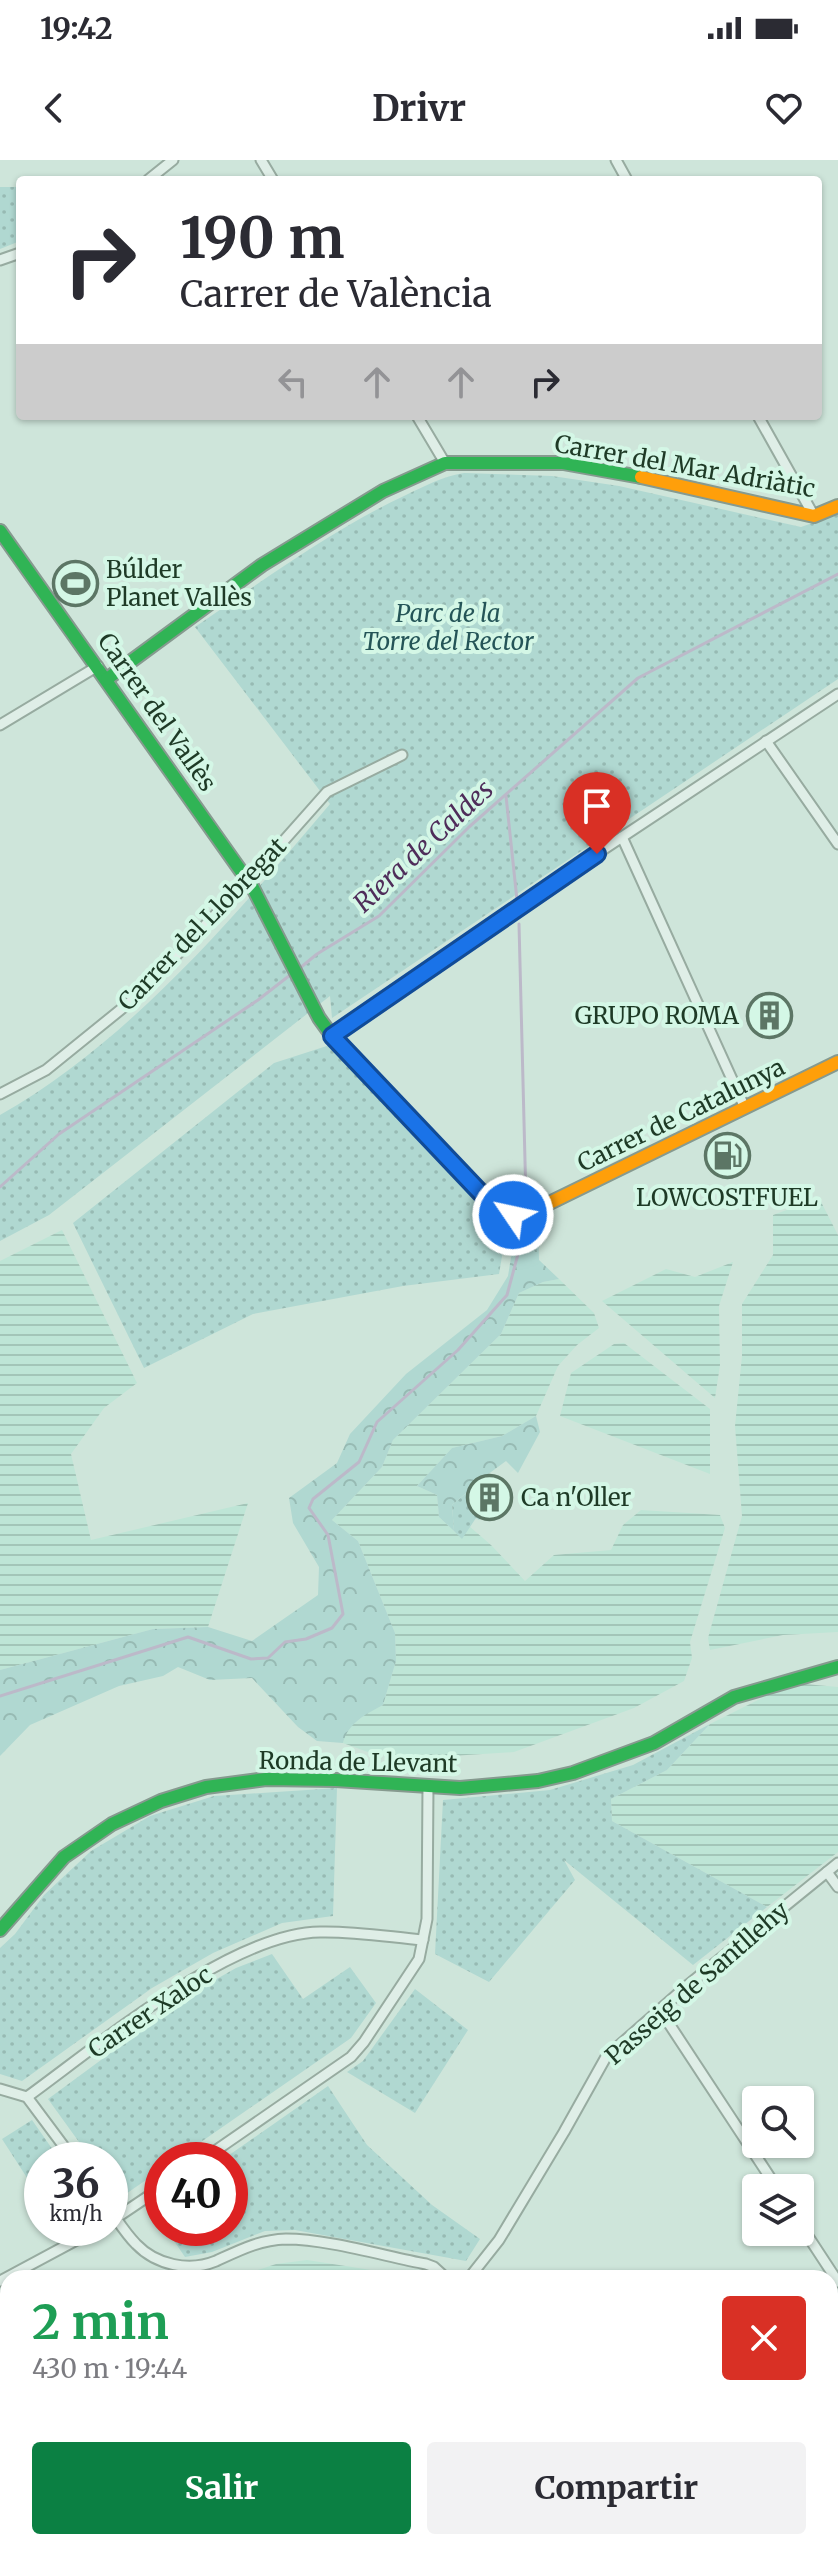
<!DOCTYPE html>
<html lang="es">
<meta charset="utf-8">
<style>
body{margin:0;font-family:Merriweather,serif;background:#f2f2f3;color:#2b2b33;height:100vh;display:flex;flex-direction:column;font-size:30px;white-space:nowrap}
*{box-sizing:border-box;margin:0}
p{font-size:26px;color:#7c7c81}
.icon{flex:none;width:44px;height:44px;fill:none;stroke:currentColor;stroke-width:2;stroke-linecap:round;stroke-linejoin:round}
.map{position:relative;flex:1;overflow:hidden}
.side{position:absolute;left:0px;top:2110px;width:838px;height:280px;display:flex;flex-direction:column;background:#fff;border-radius:24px 24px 0 0;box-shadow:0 2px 6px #0004}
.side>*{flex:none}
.top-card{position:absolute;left:16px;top:16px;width:806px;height:244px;border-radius:8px;box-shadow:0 2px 6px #0004;background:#fff;color:#2b2b33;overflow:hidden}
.fabs{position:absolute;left:742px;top:1926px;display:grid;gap:16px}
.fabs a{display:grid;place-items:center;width:72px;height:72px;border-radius:8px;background:#fff;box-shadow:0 2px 6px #0004;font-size:40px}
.speed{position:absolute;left:24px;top:1982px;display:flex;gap:16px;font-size:40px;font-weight:700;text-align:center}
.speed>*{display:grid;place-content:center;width:104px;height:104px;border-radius:50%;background:#fff;box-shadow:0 2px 6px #0004;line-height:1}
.speed small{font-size:20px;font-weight:400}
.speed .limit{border:12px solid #d22;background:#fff;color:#111}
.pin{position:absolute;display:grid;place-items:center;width:68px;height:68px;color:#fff;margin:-82px -34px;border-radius:50% 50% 50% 0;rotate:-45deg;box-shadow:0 0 8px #0007}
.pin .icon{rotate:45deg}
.me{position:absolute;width:88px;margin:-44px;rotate:304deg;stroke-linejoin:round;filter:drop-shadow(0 0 6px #0008)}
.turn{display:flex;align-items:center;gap:28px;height:168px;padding:0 32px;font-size:36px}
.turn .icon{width:104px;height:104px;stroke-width:2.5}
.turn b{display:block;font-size:56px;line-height:68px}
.lanes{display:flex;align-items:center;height:76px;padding:0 32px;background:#0003;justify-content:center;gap:40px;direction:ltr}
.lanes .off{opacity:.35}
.round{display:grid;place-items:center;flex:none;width:84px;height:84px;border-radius:8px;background:#f2f2f3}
.overview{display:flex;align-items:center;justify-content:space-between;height:136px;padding:0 32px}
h1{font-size:48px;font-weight:700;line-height:60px;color:#1e9e55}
.action{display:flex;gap:16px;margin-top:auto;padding:16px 32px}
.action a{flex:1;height:92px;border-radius:8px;background:#0b8043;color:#fff;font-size:32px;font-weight:700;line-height:92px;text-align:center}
.action a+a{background:#f2f2f3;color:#2b2b33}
.status{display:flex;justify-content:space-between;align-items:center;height:56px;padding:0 40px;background:#fff;direction:ltr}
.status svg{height:22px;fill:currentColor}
header{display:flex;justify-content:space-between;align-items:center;height:104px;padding:0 32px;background:#fff;font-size:36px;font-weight:700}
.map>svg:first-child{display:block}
</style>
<div class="status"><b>19:42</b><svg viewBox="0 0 49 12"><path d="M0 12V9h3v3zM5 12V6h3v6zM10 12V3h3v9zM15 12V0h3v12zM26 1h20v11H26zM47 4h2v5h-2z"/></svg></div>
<header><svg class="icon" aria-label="back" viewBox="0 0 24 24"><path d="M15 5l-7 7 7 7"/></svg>Drivr<svg class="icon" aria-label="heart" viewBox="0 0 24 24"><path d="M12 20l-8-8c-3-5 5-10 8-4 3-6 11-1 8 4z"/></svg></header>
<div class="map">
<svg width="838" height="2390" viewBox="0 0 838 2390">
<defs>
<pattern id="farmland-rules" width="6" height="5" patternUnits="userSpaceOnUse" patternTransform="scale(2)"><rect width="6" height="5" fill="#bee5d6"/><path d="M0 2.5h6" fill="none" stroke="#a3c5b8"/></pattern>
<pattern id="grass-dots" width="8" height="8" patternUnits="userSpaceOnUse" patternTransform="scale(2)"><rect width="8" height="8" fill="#b0d8d1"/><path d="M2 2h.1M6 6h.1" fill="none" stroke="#97bab3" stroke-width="1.8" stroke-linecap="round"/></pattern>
<pattern id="forest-crowns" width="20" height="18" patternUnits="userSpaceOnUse" patternTransform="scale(2)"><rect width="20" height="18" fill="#b0d8d1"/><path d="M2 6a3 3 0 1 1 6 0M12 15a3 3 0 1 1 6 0" fill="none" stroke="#97bab3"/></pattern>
</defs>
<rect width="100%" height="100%" fill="#cee5da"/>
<g fill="url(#farmland-rules)">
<path d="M819 1038 838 1075V1472L783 1475 710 1490 708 1478 742 1356 735 1266 742 1196V1144L773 1095V1055Z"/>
<path d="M62 1070 137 1223 104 1248 71 1294 91 1380 248 1343 208 1467 153 1469 0 1510V1101Z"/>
<path d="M733 1102 719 1146 720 1205 715 1238 602 1141 666 1109 695 1117Z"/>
<path d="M559 1119 594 1153 599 1168 577 1185 558 1206 536 1256 502 1276 452 1288 417 1326 437 1335 439 1357 454 1371 462 1378 469 1366 491 1385 525 1421 554 1395 611 1390 623 1365 641 1350 720 1355 725 1368 690 1482 692 1498 684 1521 634 1548 514 1592 451 1596 376 1595 343 1583 346 1570 367 1553 383 1545 396 1501 395 1473 358 1381 332 1360 382 1307 393 1280 501 1174 519 1133 543 1122Z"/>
<path d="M624 1183 710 1249V1314L560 1256 571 1213 614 1184Z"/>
<path d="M805 1524 838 1527V1692L767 1747 612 1661 611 1639 667 1610 710 1564 768 1535Z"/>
<path d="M307 2100 416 2117V2118H233L276 2104Z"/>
<path d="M8 2224V2307L0 2310V2231Z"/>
</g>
<g fill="url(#grass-dots)">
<path d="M0 27H20V81L0 89Z"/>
<path d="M464 313 552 316 619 326 801 367 838 354V519L332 858 330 836 49 1055 0 1081V955C128 883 236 755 330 644L195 467C264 420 331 370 406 335 425 326 443 316 464 313Z"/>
<path d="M333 884 506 1073 499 1114 403 1126 253 1154 144 1208 73 1063 274 903Z"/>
<path d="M471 1329 490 1349 479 1360 476 1358 462 1379 454 1371 452 1345Z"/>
<path d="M710 1564 667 1610 611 1639 612 1661 767 1747 693 1805 564 1700 575 1720 489 1822 435 1794 443 1640 550 1630 633 1605Z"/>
<path d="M337 1628 333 1756 282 1763 213 1793 152 1828 22 1921 0 1914V1788L15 1774 44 1735 91 1691 150 1656 214 1636Z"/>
<path d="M272 1794 303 1839 350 1807 376 1843 351 1878 175 2000H162V2009L120 2038 110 2025V2000H92L48 1939 192 1833 236 1808Z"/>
<path d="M415 1829 468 1870 415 1953 347 1912 363 1901Z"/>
<path d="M328 1926 367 1985 432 2045 480 2079 466 2101 295 2070 265 2071 212 2092 185 2097 165 2068H230V2000H222Z"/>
<path d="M32 1960 60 2000H42V2041L2 1979Z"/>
</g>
<g fill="url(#forest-crowns)">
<path d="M538 1061 539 1100 559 1119 543 1122 519 1133 501 1174 393 1280 382 1307 332 1360 358 1381 395 1473 396 1501 383 1545C366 1554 348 1563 343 1583L317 1581 298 1567 252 1518 210 1520 178 1507 163 1516 119 1526 30 1565 0 1596V1510L153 1469 208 1467 252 1481 318 1435 319 1407 293 1363 289 1338 337 1303 350 1274 406 1214 487 1150 508 1116 515 1073Z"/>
<path d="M536 1256 540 1272 518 1313 506 1301 487 1315 452 1345 454 1371 439 1357 437 1335 417 1326 452 1288 502 1276Z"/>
</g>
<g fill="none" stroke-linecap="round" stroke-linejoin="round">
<g stroke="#bcb9c9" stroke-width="3">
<path d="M506 636 517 740"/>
<path d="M519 764 526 1040"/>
<path d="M300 808 317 794 379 756 469 667 638 518 838 414"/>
<path d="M0 1027 59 974 258 840 294 812"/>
<path d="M0 1536 188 1477 251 1499 268 1498 285 1482 306 1479 332 1468 343 1454 328 1375 309 1348 313 1339 359 1302 377 1262 458 1190 507 1135 525 1068"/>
</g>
<defs>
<g id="street">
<path d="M261 0 273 20"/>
<path d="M616 0 627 20"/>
<path d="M148 20 173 0"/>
<path d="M0 100 20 93"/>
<path d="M417 256 445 303"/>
<path d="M758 256 814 356"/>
<path d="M0 565 98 506"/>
<path d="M766 581 838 684"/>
<path d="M622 677 745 948"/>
<path d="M332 876 545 728 838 534"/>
<path d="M0 934 46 910 135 838 248 721 327 632 402 595"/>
<path d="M827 1712 838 1727"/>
<path d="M660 1850 777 2028"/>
<path d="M0 1929 27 1937 74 2000"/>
<path d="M27 1937C99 1885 231 1773 320 1772 354 1771 389 1777 423 1780"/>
<path d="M202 2000 351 1897 364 1882 419 1799 427 1759 428 1626"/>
<path d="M110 2050C118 2061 126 2074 136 2084 156 2105 189 2112 216 2101 240 2090 259 2080 286 2079 327 2079 384 2096 426 2104L434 2107 446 2118"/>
<path d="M110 2062 162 2027"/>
<path d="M800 2064 838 2122"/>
<path d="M469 2118 499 2080 564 1972 606 1897 688 1825 838 1703"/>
<path d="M0 2121 99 2068"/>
<path d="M0 2323 8 2319"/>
<path d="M117 2382 122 2390"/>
<path d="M178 2382 183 2390"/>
<path d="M461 2382 464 2390"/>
<path d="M136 2390 149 2382"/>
</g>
<g id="fast">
<path d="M0 371 253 728 319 858 332 876 495 1048 513 1055 531 1052"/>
<path d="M107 519 262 405 383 331 445 303H563L641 317"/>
<path d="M0 1770 64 1697 112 1664 161 1641 206 1627 266 1619 336 1620 460 1628 538 1621 573 1613 654 1583 734 1537 838 1507"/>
</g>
<g id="slow">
<path d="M641 317 814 356 838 346"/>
<path d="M531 1052 838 902"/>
</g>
</defs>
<use href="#street" stroke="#97aba0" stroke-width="13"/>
<use href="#fast" stroke="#869a8f" stroke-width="16"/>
<use href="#slow" stroke="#869a8f" stroke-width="16"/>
<use href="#street" stroke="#dfeee7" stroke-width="9"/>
<use href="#fast" stroke="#30b455" stroke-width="12"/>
<use href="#slow" stroke="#ff9f0a" stroke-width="12"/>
</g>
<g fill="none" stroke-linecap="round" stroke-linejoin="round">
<defs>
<path id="route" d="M513 1055 495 1048 332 876 597 694"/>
</defs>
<use href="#route" stroke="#114b97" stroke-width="20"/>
<use href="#route" stroke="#1a73e8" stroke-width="14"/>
</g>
<defs>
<symbol id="stadium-ring" viewBox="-11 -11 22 22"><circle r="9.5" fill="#d4f7e6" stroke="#5c7665" stroke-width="1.5"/><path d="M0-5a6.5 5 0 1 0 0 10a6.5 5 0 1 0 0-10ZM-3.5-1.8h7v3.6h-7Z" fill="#5c7665"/></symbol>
<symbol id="building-ring" viewBox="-11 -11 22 22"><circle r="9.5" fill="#d4f7e6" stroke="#5c7665" stroke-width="1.5"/><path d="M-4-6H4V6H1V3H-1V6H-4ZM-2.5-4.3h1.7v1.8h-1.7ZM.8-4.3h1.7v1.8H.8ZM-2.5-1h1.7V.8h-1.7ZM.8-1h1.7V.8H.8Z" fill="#5c7665"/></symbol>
<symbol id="fuel-ring" viewBox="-11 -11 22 22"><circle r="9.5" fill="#d4f7e6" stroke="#5c7665" stroke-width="1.5"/><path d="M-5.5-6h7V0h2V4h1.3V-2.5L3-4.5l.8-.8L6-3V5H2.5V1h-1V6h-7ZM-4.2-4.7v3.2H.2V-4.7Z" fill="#5c7665"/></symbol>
</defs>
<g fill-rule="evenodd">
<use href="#stadium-ring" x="50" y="398" width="51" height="51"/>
<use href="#building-ring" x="744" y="830" width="51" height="51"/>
<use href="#fuel-ring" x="702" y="970" width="51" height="51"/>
<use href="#building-ring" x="464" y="1312" width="51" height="51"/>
</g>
<g text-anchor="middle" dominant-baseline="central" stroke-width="8" stroke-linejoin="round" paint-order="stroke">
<g font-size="24" fill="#1e3a26" stroke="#d4f7e6">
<text transform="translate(685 306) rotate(10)">Carrer del Mar Adriàtic</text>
<text transform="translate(157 552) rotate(55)">Carrer del Vallès</text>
<text transform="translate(202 764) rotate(-46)">Carrer del Llobregat</text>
<text transform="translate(681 955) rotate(-26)">Carrer de Catalunya</text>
<text transform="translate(358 1602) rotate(1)">Ronda de Llevant</text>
<text transform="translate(697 1823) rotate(-41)">Passeig de Santllehy</text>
<text transform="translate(150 1852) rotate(-34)">Carrer Xaloc</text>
</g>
<g font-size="24" fill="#1e3a26" stroke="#d4f7e6" text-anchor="start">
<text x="106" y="409">Búlder<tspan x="106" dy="28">Planet Vallès</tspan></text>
<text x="739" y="855" text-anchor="end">GRUPO ROMA</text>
<text x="727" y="1037" text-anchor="middle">LOWCOSTFUEL</text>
<text x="521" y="1337">Ca n'Oller</text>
</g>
<g font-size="24" font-style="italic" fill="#245457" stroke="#d4f7e6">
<text x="448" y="453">Parc de la<tspan x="448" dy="28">Torre del Rector</tspan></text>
</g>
<g font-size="26" font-style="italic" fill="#4f2d5a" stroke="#d4f7e6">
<text transform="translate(423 686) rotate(-43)">Riera de Caldes</text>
</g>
</g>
</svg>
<div class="fabs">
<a><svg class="icon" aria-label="search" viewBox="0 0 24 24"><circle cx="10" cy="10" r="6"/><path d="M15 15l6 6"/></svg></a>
<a><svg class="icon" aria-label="layers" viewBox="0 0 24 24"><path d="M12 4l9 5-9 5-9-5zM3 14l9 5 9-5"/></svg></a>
</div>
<div class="speed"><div>36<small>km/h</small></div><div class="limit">40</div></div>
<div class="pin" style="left:597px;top:694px;background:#d93025"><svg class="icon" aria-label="arrive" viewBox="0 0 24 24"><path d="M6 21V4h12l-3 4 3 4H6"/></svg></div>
<svg class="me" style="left:513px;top:1055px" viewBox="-20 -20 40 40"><circle r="17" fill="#1a73e8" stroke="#fff" stroke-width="3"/><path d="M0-11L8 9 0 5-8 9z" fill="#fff"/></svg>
<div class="top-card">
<div class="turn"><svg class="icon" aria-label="right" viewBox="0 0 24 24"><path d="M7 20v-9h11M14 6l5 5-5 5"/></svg><div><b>190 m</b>Carrer de València</div></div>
<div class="lanes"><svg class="icon off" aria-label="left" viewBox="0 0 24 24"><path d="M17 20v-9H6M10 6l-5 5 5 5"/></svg><svg class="icon off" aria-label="ahead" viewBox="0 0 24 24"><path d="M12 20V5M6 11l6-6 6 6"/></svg><svg class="icon off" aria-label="ahead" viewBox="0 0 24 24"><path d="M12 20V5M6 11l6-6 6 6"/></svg><svg class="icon" aria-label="right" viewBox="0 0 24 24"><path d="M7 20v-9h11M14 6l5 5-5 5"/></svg></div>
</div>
<section class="side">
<div class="overview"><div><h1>2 min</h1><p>430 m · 19:44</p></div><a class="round" style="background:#d93025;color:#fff"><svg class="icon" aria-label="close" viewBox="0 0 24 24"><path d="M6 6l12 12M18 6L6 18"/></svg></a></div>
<div class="action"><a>Salir</a><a>Compartir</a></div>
</section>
</div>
